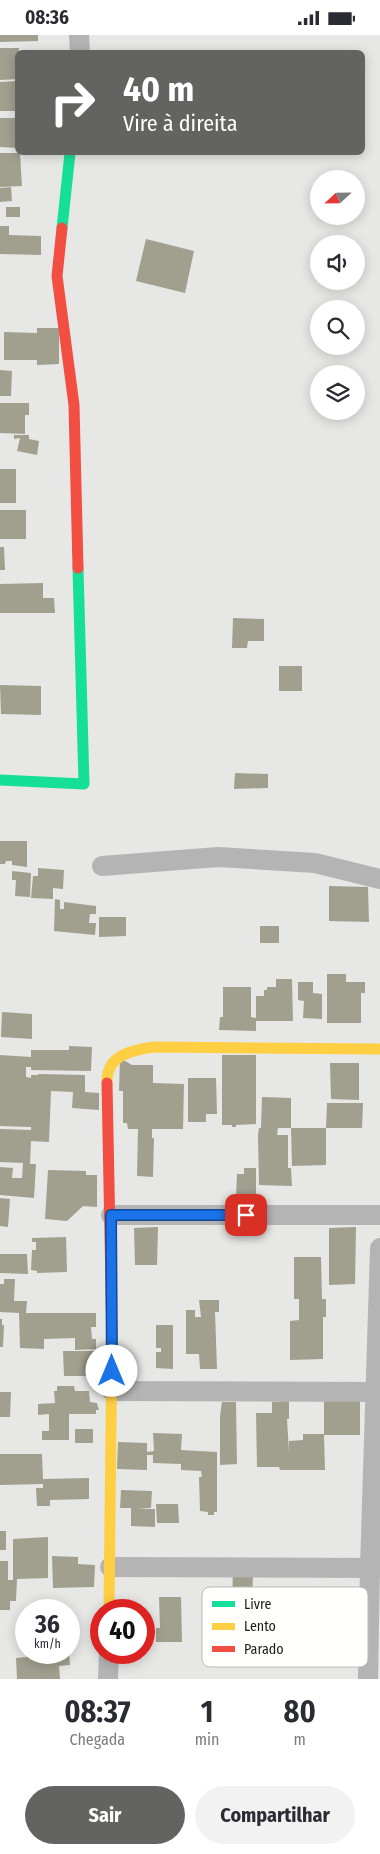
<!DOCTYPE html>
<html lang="pt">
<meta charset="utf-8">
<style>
body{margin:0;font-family:"Fira Sans Condensed",sans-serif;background:#f2f2f3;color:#2b2b33;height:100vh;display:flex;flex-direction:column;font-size:19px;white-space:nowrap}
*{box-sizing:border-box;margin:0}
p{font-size:16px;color:#7c7c81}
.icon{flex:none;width:28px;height:28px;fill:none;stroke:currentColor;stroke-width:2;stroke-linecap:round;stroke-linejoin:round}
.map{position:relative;height:1644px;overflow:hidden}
.details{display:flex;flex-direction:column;background:#fff;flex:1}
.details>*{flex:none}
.banner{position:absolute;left:15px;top:15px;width:350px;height:105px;border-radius:8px;box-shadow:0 2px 12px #0003;background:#636361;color:#fff;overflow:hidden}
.needle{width:32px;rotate:248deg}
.fabs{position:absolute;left:310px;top:135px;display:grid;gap:10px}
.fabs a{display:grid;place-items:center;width:55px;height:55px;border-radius:50%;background:#fff;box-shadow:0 2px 12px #0003;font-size:25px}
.speed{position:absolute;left:15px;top:1564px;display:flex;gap:10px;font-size:25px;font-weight:700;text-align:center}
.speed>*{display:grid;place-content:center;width:65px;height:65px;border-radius:50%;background:#fff;box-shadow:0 2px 12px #0003;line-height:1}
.speed small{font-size:12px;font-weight:400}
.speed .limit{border:8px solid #d22;background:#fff;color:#111}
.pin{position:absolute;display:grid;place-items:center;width:42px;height:42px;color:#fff;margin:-21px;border-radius:10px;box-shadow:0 2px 8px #0006}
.me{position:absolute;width:55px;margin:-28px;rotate:0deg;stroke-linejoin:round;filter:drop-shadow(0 0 4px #0008)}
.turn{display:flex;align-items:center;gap:18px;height:105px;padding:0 25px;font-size:22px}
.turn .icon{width:65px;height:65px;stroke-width:2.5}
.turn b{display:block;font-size:35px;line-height:42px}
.eta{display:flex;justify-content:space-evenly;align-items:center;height:85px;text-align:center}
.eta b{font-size:30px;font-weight:700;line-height:35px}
.button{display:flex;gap:10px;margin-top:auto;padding:10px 25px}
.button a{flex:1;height:58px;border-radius:30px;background:#636361;color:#fff;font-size:20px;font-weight:700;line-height:58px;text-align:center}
.button a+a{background:#f2f2f3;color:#2b2b33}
.status{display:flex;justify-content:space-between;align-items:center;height:35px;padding:0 25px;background:#fff;direction:ltr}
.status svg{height:14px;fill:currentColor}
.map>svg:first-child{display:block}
</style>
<div class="status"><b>08:36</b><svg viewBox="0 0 49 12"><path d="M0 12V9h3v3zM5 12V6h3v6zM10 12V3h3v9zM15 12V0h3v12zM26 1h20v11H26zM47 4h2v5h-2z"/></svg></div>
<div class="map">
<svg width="380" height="1644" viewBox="0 0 380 1644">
<rect width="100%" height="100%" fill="#e7e7e5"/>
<g fill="#a1a08f">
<path d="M0 0H38V6L0 7Z"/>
<path d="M0 13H19L18 44 0 45Z"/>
<path d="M18 46V76H0V47Z"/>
<path d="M0 83H18V113L0 112Z"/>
<path d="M0 118H20L22 151 0 152Z"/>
<path d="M11 152 12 166 0 167V153Z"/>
<rect x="6" y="172" width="14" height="10"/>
<path d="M0 191H9V200L41 201V220L0 219Z"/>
<path d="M146 204 194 216 185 258 136 246Z"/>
<path d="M37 293H59V329L37 330V325H4V297L37 298Z"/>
<path d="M0 335 12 336 11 361H0Z"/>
<path d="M0 368H29V380H25V399L0 398Z"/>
<path d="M14 400H29V404L39 406 37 420 17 416 20 403 14 404Z"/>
<rect x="0" y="434" width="16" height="34"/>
<rect x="0" y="475" width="26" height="29"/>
<path d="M0 512H4L5 535H0Z"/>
<path d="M43 548V563H54L55 578H0V549Z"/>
<path d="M233 583 264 584V606H248L247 613H232Z"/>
<rect x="279" y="631" width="23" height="25"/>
<path d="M0 650 41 651V680L1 679Z"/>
<path d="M235 738 268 739V753L234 754Z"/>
<path d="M0 806H27V832L12 830V826H6L5 829H0Z"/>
<path d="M38 833 64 835 63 854 53 853V864L31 863 33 841H38Z"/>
<path d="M12 836 31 838 30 862 15 861 16 845H12Z"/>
<path d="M329 851 368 852 369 887 329 886Z"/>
<path d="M55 864 60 865V874H64V867L96 871V879H90L89 888H96L95 900 54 896Z"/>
<path d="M99 882H126V901L99 902Z"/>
<rect x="260" y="891" width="19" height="17"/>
<path d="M327 939H346V947H365V958H361V988H327Z"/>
<path d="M276 944H292L293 986H256V996L219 995 220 982H223V952H251V982L256 983V961H264V955H267V952H276Z"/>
<path d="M298 947H313V958L322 959V984L303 983 304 966 298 965Z"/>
<path d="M2 977 32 979V1004L1 1002Z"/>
<path d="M69 1011 92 1012 91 1036 31 1035V1032H26V1042L31 1043V1040H38V1039L85 1040V1057L99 1058V1075L72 1073 73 1057 51 1056 49 1107 31 1106 30 1129H36L34 1163 0 1160V1132L13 1133 12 1143H22L23 1128 0 1127V1094L31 1095V1092L0 1091V1020L31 1022V1015H69Z"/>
<path d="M222 1020H256V1089L236 1090V1092H232V1090H222Z"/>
<path d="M120 1023 132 1030H153V1048L184 1049 183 1094H152V1103H154L153 1142 137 1141 138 1094H128L127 1088H123V1056H119Z"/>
<path d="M330 1028H359V1065L331 1064Z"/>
<path d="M188 1043H216L217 1079H206V1087H188Z"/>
<path d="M262 1062 291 1063V1093H326L327 1068H363L362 1093H326V1130L292 1131 291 1093H278L277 1100H288V1133H291L292 1151 259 1150 258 1100 259 1093H261Z"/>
<path d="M244 1133H256V1164H236L237 1139H244Z"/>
<path d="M48 1135 86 1136V1140H97V1172L83 1171 67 1186 45 1184Z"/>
<path d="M0 1163 10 1164 8 1192 0 1191Z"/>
<path d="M156 1192H158L157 1230H135L134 1193Z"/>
<path d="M356 1192 355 1249 329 1250V1193Z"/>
<path d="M66 1202 67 1237 37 1238V1236L31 1235 32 1215H36V1207H32V1203Z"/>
<path d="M0 1219H27L28 1239 0 1238Z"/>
<path d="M294 1222H321L322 1264H326V1282H323V1324L290 1325V1286L299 1285V1264H294Z"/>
<path d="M4 1244H15L14 1266H27L26 1278H96V1292H91L92 1304H96V1314L75 1315V1303L44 1304V1314L20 1313 19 1278 0 1277V1249H4Z"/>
<path d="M199 1265H219V1277H215L217 1334H200L199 1319H186V1275H195V1282H201Z"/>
<path d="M0 1284H2V1290H4L3 1312H0Z"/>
<path d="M156 1290H173V1334L156 1333V1317H161V1313H156Z"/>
<path d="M63 1316H94L95 1341H64Z"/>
<path d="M57 1351H74L75 1356H89L90 1367 97 1368 99 1375H96V1379H69V1405H42V1396H49V1379L38 1380V1369L55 1368 54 1356H57Z"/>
<path d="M0 1357H11L10 1382H0Z"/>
<path d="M324 1364 360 1365V1400H324L325 1435H280L279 1432H257L256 1378H272V1367L289 1366V1384H287L289 1417V1406L303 1405V1399H324Z"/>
<path d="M222 1367H236L237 1429 220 1430V1381Z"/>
<rect x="75" y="1394" width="18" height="14"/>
<path d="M153 1398 182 1399 181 1415 217 1417V1477H214V1480H208V1477L200 1476 199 1442H202L201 1436 181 1435V1429L153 1428V1420H147V1435L117 1434 118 1407 147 1408V1417L154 1416Z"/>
<path d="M0 1419H42L43 1444 89 1443V1464L50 1465V1471H37L36 1453H43V1449L0 1450Z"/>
<path d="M121 1455 152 1456 151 1473 137 1474H155V1492L131 1491V1473H120Z"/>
<path d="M156 1469H178L179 1488H157Z"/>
<rect x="0" y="1496" width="6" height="19"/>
<path d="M48 1502V1543L17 1544 16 1566H10V1575H0V1526H8V1545H13V1504Z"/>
<path d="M52 1521 78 1522V1529L95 1530 94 1552 53 1553Z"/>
<path d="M233 1533H253L252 1592H288V1606L234 1607V1597H231V1593H222L224 1568 232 1569Z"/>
<path d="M159 1562H181L182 1607H156V1593H160Z"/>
<path d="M36 1618H69L70 1630 59 1631 60 1644H17L16 1623 27 1622V1620L36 1619Z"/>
</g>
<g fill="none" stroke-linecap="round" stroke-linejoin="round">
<g stroke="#b4b4b4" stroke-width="20">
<path d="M79 0 80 18"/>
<path d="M102 831 218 822 315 828 380 844"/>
<path d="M111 1180H380"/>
<path d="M112 1356 380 1357"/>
<path d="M110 1532 380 1533"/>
<path d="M108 1644 109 1618"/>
<path d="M368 1644 370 1532 380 1213"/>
</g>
<g stroke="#16e098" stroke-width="11">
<path d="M62 193 70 118"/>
<path d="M0 745 84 749 78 533"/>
</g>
<g stroke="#ffcf43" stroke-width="11">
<path d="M107 1048C106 1020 132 1015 154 1012L380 1014"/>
<path d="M109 1575 112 1301"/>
</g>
<g stroke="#f24e42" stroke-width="11">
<path d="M62 193 57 241 74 370 78 533"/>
<path d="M107 1048 112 1301"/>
</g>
</g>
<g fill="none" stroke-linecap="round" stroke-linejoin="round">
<defs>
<path id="route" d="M112 1336 111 1180H246"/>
</defs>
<use href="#route" stroke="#114b97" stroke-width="12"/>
<use href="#route" stroke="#1a73e8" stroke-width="9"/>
</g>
<rect x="202" y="1552" width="166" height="80" rx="8" fill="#fffffe" stroke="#bbbbba" stroke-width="1"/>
<rect x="212" y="1566" width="23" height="6" fill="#16e098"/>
<rect x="212" y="1588" width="23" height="7" fill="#ffcf43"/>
<rect x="212" y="1611" width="23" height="6" fill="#f24e42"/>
<g font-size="14" fill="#1c1c1a">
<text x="244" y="1574">Livre</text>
<text x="244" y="1596">Lento</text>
<text x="244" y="1619">Parado</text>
</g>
</svg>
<div class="fabs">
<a><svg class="needle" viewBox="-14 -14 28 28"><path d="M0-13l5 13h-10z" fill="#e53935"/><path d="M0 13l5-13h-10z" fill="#7c7c81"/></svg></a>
<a><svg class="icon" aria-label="sound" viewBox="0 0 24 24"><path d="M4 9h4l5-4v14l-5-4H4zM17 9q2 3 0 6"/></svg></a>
<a><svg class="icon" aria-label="search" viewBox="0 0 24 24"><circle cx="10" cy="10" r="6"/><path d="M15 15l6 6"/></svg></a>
<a><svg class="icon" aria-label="layers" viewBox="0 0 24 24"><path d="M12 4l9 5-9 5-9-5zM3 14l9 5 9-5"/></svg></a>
</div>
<div class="speed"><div>36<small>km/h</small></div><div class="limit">40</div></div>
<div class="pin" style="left:246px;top:1180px;background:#d93025"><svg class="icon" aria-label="arrive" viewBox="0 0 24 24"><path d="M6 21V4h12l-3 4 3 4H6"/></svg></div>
<svg class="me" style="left:112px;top:1336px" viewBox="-20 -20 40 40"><circle r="19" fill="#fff"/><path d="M0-13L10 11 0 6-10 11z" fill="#1a73e8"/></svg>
<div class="banner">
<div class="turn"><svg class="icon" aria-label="right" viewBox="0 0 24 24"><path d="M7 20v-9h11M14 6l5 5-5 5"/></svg><div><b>40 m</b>Vire à direita</div></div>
</div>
</div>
<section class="details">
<div class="eta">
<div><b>08:37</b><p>Chegada</p></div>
<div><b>1</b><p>min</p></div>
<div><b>80</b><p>m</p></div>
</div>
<div class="button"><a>Sair</a><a>Compartilhar</a></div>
</section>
